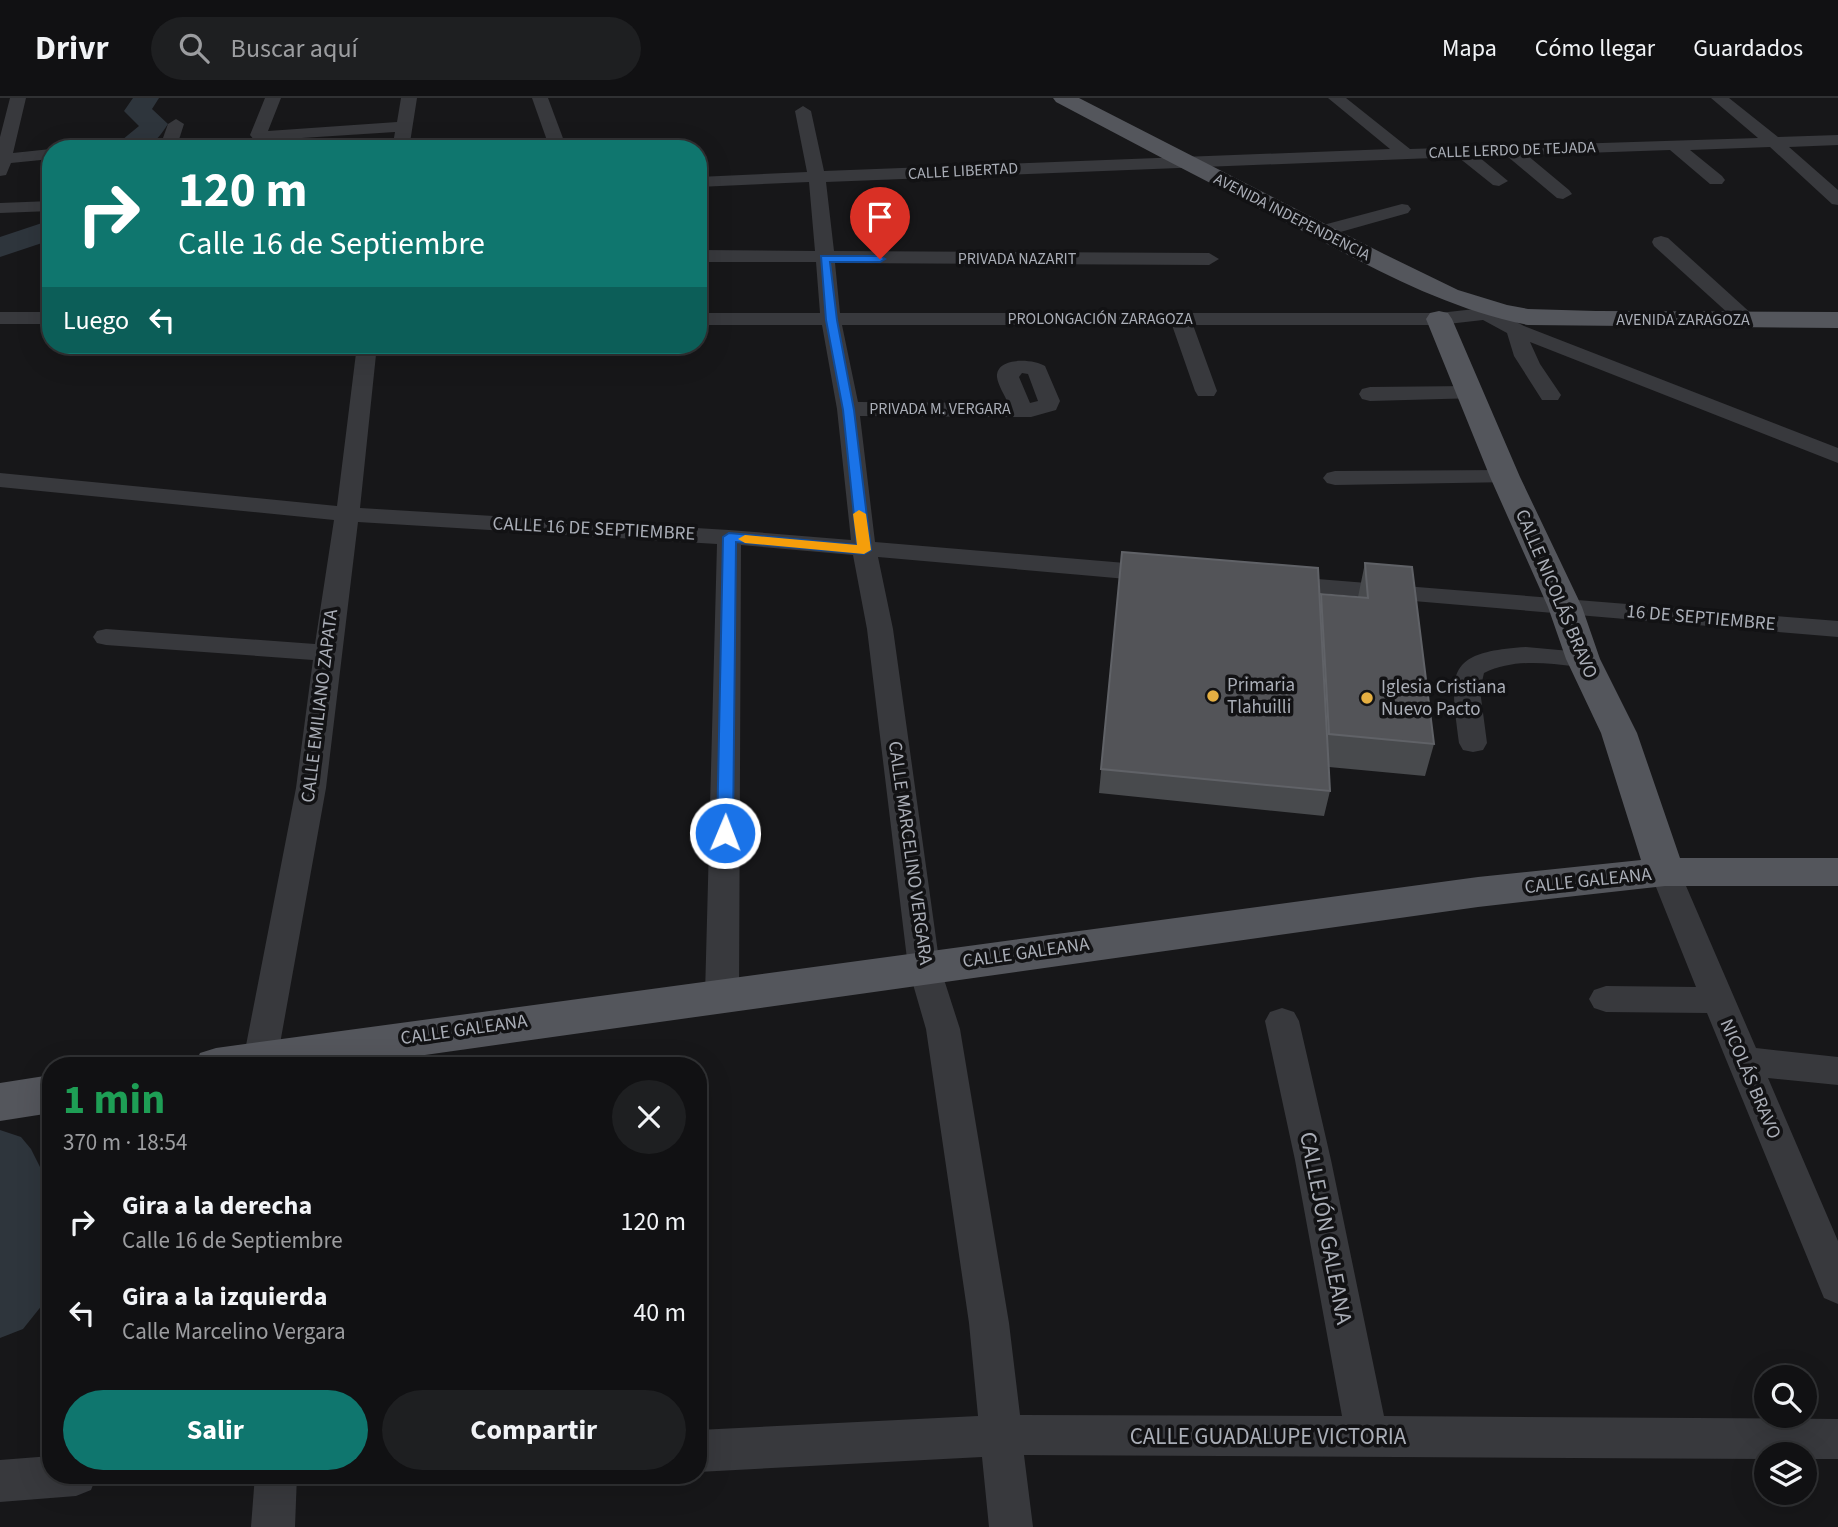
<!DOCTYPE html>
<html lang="es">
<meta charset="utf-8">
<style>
body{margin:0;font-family:"Source Sans 3",sans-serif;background:#1e1f21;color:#f1f3f6;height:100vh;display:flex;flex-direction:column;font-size:26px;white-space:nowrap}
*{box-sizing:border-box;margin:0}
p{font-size:23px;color:#9c9da0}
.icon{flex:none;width:38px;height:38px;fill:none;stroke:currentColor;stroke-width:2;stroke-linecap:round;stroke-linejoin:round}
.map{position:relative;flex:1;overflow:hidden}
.sheet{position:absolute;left:42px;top:959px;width:665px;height:427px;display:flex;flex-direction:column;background:#111113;border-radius:28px;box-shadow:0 7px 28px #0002,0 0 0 2px #303133}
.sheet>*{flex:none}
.hud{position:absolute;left:42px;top:42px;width:665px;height:214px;border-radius:28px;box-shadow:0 7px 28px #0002,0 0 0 2px #303133;background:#0f766e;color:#fff;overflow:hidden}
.tools{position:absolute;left:1754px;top:1267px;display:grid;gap:14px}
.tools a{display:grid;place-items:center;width:63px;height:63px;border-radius:50%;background:#111113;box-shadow:0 7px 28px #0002,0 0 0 2px #303133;font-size:35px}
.pin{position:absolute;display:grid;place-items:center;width:60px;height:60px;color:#fff;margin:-72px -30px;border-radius:50% 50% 50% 0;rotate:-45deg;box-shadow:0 0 7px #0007}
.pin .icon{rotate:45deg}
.me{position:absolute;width:77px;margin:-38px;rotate:1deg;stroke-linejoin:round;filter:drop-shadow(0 0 5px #0008)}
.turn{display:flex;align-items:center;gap:24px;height:147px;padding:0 21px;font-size:32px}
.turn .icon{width:91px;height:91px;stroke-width:2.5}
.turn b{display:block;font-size:49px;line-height:60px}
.then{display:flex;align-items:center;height:66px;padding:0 21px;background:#0003;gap:14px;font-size:26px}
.round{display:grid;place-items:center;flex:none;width:74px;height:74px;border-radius:37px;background:#1e1f21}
.overview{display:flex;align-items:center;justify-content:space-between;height:119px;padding:0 21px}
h1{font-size:42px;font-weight:700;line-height:52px;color:#1e9e55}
.action{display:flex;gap:14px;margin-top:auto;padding:14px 21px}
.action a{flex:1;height:80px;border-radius:42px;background:#0f766e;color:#fff;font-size:28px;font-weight:700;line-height:80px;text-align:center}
.action a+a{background:#1e1f21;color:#f1f3f6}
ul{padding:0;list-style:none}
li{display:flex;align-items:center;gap:21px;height:91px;padding:0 21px}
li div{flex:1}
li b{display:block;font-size:26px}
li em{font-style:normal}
header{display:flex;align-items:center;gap:42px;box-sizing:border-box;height:98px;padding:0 35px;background:#111113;border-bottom:2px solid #303133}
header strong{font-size:33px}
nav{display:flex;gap:38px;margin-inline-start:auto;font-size:24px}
.search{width:490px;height:63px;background:#1e1f21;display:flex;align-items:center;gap:18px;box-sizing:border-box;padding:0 24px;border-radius:38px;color:#9c9da0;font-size:26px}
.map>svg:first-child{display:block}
</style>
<header>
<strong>Drivr</strong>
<div class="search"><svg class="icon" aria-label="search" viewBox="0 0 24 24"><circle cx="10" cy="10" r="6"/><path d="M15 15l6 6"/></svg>Buscar aquí</div>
<nav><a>Mapa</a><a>Cómo llegar</a><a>Guardados</a></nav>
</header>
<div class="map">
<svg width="1838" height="1429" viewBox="0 0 1838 1429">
<rect width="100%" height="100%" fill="#171719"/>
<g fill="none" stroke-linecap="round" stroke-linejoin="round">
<g fill="#2e353c" fill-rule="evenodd">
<path d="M133 0H159L152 11 168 26C150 54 142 51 111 51L139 28 124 13Z"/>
<path d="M51 122V142L0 159V139Z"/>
<path d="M0 1032 21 1039 31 1051 40 1069 51 1111V1196L23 1231 0 1240Z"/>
</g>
<g fill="#38393d" fill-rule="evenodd">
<path d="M10 0H26L13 55 51 51V61L11 65 6 77 0 78V39Z"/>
<path d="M265 0H281L268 33 397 24 401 0H417L409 51H392L395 34 255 43 250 37Z"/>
<path d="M532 0H548L567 51H550Z"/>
<path d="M1328 0H1346L1410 51 1758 40 1711 0H1729L1778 39 1838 37V47L1789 49 1838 92V107L1832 106 1770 49 1690 52 1722 78 1725 82 1722 86H1710L1670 52 1527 57 1569 92 1572 96 1563 101 1557 100 1507 58 1479 59 1508 83 1499 88 1493 87 1458 59 826 84 834 153 1209 155 1219 161 1209 167 835 165 840 215H1439L1502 208 1509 210 1512 214 1507 219 1524 228 1838 350V365L1530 244 1540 266 1561 297 1558 302H1542L1514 258 1507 235 1483 222 1439 227H1193L1217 293 1214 298H1198L1195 293 1172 227H842L858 304 1008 305C1005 298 998 287 997 279 996 258 1034 261 1045 268L1060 303 1056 312 1031 319 860 318 875 444 1161 468 1170 471 1174 476 1170 481 1161 484 878 459 893 531 940 869 960 931 1009 1225 1020 1317 1342 1318 1295 1062 1265 923 1270 914 1282 910 1294 914 1299 923 1331 1062 1384 1318 1838 1321V1361H1804V1356H1766V1361L1024 1357 1033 1429H989L982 1359 698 1374V1332L978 1318 969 1225 926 931 908 869 867 531 853 457 741 447 739 897 734 906 722 910 710 906 705 897 717 446 358 424 326 690 276 968H242L296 690 313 562 106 547 97 545 93 539 97 533 106 531 315 546 334 422 0 389V375L337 408 357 247H377L360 410 729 432 851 442 837 311 822 227H698V215H820L816 164H698V152L815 153 809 84 698 89V79L807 74 795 13 803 8 811 13 824 73 1390 51ZM1022 275 1028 276 1038 303 1030 305 1019 279Z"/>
<path d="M176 21 184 26 176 51H159L168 26Z"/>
<path d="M51 103V113L0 115V105Z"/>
<path d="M1402 106 1408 107 1411 111 1408 115 1319 140 1310 134 1312 130Z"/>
<path d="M1661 138 1668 140 1754 218 1757 222 1754 226H1740L1654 148 1652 144 1654 140Z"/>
<rect x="0" y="214" width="51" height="12"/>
<path d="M1470 288 1478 290 1481 295 1478 300 1370 303 1362 301 1359 296 1362 291 1370 289Z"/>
<path d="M1505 372 1513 374 1517 379 1513 384 1335 387 1327 385 1323 380 1327 375 1335 373Z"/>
<path d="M1280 478 1838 523V539L1271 491 1267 486 1271 481Z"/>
<path d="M1526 549 1592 555 1596 561 1592 567C1580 570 1567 567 1554 566 1530 564 1507 564 1484 575L1480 592 1487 645 1483 652 1473 654 1463 652 1459 645C1450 575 1444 554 1526 549Z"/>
<path d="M1665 763 1676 766 1680 774 1756 950 1838 959V987L1768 980 1838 1143V1206L1824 1200 1819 1188 1707 915 1606 914 1594 910 1589 901 1594 892 1606 888 1696 889 1650 774 1654 766Z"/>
<path d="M51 1358V1377H97L91 1392 76 1398 0 1404V1362Z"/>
<path d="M255 1377H297L295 1429H251Z"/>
</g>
<g fill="#54565c" fill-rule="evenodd">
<path d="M1053 0H1079L1384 156 1458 192 1507 207 1528 211 1596 213 1838 214V230L1528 227C1443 210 1369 168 1293 128 1214 87 1135 46 1056 4Z"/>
<path d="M1439 213 1448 215 1452 221 1520 379 1582 509 1600 561 1637 635 1680 760H1838V788H1665L1478 809 347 968H194L200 955 216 950 1478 779 1641 762 1601 635 1566 561 1548 509 1490 379 1426 221 1430 215Z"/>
<path d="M51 977V1015L0 1023V985Z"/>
</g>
</g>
<path fill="#484a4d" d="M1122 454 1320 503 1321 496 1358 499 1365 465 1434 646 1425 678 1329 669 1330 693 1324 718 1099 695Z"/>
<g fill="#535458" stroke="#606267" stroke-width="2">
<path d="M1122 454 1318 470 1330 693 1101 671Z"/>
<path d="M1365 465 1412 469 1434 646 1329 636 1321 496 1368 500Z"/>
</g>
<path fill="#1a73e8" stroke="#114b97" stroke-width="2" d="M821 158H880L885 161 880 164H830L837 222 854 312 871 452 864 456 736 444 733 735 725 741 717 735 723 439 729 435 857 447 843 312 826 222Z"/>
<path fill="#f59e0b" d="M859 412 866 416 871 452 864 456 745 445 738 441 745 437 857 447 853 416Z"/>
<g fill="#e5af42" stroke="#121214" stroke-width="2.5">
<circle cx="1213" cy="598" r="7"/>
<circle cx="1367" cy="600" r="7"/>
</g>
<g text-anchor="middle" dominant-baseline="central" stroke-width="7" stroke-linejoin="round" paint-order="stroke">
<g font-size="16" fill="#aaaeb7" stroke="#121214">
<text transform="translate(1512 52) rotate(-2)">CALLE LERDO DE TEJADA</text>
<text transform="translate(963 73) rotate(-3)">CALLE LIBERTAD</text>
<text transform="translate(1292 119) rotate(27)">AVENIDA INDEPENDENCIA</text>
<text x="1017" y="161">PRIVADA NAZARIT</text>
<text x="1100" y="221">PROLONGACIÓN ZARAGOZA</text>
<text x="1683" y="222">AVENIDA ZARAGOZA</text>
<text x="940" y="311">PRIVADA M. VERGARA</text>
</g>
<g font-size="19" fill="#aaaeb7" stroke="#121214">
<text transform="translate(594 431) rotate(3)">CALLE 16 DE SEPTIEMBRE</text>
<text transform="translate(1556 496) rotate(67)">CALLE NICOLÁS BRAVO</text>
<text transform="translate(1701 520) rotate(5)">16 DE SEPTIEMBRE</text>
<text transform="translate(320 608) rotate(-83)">CALLE EMILIANO ZAPATA</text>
<text transform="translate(910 755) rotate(82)">CALLE MARCELINO VERGARA</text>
<text transform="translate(1588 783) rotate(-6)">CALLE GALEANA</text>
<text transform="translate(1026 855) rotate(-8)">CALLE GALEANA</text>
<text transform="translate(464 932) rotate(-8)">CALLE GALEANA</text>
<text transform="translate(1750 981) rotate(67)">NICOLÁS BRAVO</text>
</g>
<g font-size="19" fill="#aaaeb7" stroke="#121214" text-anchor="start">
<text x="1227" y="587">Primaria<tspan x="1227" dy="22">Tlahuilli</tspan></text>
<text x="1381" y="589">Iglesia Cristiana<tspan x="1381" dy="22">Nuevo Pacto</tspan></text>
</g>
<g font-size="23" fill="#aaaeb7" stroke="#121214">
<text transform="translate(1326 1130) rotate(79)">CALLEJÓN GALEANA</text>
<text x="1268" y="1338">CALLE GUADALUPE VICTORIA</text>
</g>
</g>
</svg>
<div class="tools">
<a><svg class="icon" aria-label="search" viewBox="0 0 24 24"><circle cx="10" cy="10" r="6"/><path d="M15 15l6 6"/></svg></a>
<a><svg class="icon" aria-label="layers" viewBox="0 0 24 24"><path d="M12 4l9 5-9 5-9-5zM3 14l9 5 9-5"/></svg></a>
</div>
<div class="pin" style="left:880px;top:161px;background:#d93025"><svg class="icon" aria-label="arrive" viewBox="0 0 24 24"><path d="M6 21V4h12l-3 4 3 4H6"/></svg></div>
<svg class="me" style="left:725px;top:735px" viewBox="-20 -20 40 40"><circle r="17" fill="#1a73e8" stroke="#fff" stroke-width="3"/><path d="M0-11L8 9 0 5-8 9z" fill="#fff"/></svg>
<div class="hud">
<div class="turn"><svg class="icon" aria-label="right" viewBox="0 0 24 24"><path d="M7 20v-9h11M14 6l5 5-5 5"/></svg><div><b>120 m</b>Calle 16 de Septiembre</div></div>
<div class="then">Luego<svg class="icon" aria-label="left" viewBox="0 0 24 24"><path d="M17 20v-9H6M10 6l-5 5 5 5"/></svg></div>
</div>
<section class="sheet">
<div class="overview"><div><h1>1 min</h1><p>370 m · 18:54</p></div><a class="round"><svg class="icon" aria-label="close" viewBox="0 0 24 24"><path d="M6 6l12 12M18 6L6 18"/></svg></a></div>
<ul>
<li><svg class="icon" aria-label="right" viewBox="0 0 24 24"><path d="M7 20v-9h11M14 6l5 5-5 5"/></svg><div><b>Gira a la derecha</b><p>Calle 16 de Septiembre</p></div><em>120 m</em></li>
<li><svg class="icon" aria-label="left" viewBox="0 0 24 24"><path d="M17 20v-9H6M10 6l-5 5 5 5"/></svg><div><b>Gira a la izquierda</b><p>Calle Marcelino Vergara</p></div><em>40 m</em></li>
</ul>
<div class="action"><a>Salir</a><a>Compartir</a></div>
</section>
</div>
